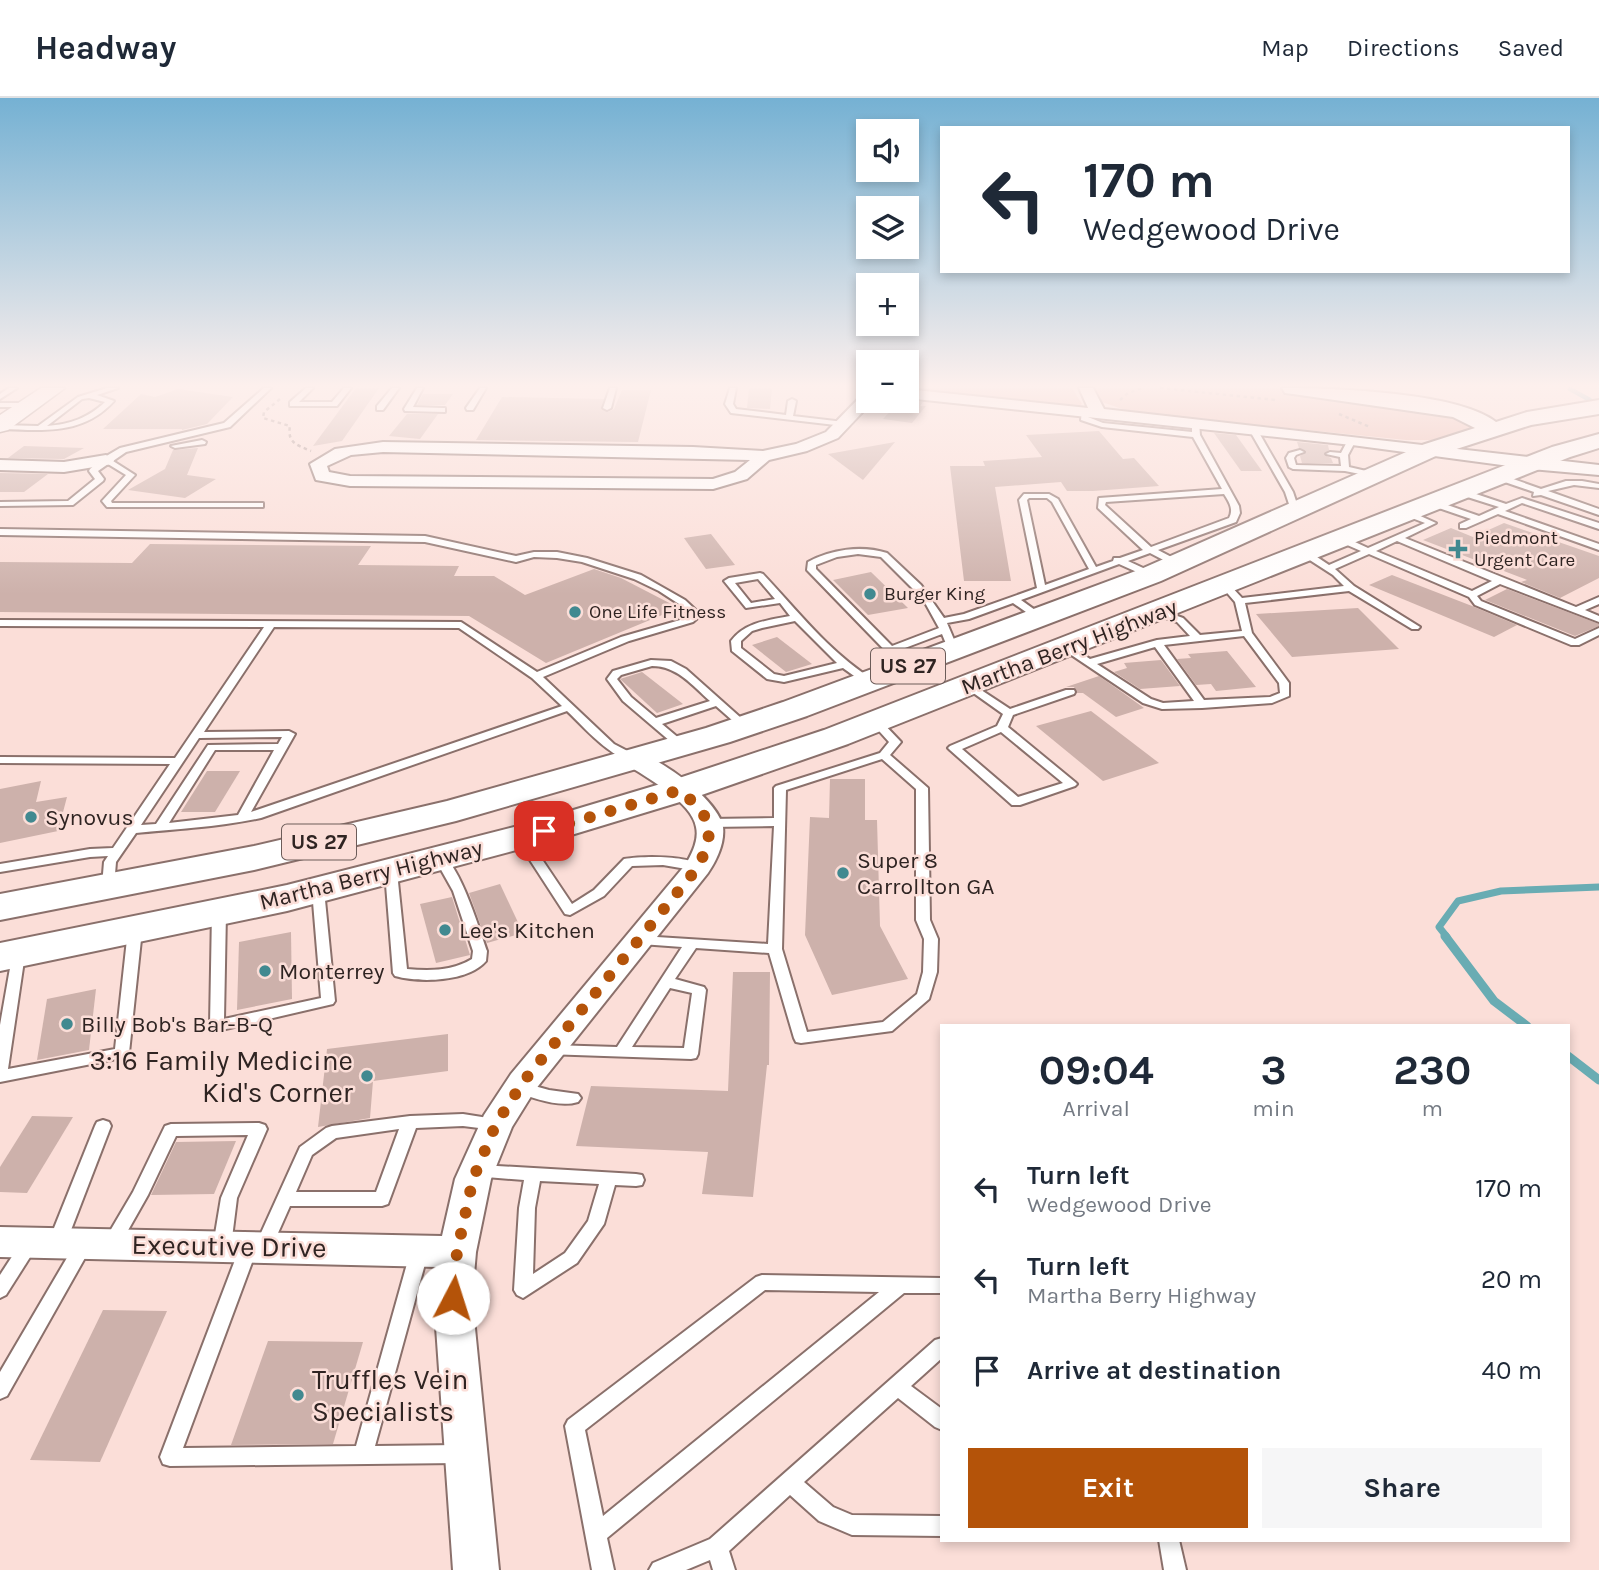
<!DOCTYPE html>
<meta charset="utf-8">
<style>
body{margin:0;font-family:Karla,sans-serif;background:#f6f6f7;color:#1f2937;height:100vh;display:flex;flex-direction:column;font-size:26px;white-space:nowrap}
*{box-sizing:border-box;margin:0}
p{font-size:23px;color:#747a83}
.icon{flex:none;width:38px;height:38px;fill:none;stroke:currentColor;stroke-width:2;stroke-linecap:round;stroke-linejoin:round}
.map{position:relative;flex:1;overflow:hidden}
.panel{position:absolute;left:940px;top:926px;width:630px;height:518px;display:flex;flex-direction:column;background:#fff;border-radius:0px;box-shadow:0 4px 10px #0003}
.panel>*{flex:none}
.banner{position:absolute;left:940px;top:28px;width:630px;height:147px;border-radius:0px;box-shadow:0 4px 10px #0003;background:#fff;color:#1f2937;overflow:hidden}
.controls{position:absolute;left:856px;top:21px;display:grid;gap:14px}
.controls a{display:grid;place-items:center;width:63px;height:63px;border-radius:0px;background:#fff;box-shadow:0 4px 10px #0003;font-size:35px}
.pin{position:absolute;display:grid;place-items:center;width:60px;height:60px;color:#fff;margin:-30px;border-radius:14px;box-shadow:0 4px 10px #0006}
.me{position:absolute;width:77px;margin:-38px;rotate:5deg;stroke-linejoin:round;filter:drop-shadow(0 0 5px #0008)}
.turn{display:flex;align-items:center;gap:24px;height:147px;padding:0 28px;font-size:32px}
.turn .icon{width:91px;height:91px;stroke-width:2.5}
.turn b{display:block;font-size:49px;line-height:60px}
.eta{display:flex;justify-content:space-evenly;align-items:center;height:119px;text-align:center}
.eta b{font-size:42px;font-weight:700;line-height:49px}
.action{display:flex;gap:14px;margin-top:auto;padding:14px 28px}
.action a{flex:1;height:80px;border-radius:0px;background:#b45309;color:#fff;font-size:28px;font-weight:700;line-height:80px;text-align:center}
.action a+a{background:#f6f6f7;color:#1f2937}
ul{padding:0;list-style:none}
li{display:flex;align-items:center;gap:21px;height:91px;padding:0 28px}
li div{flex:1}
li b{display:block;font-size:26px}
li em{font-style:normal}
header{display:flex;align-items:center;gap:42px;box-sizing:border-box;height:98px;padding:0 35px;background:#fff;border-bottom:2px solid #e0e1e3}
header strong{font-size:33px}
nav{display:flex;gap:38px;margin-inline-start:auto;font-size:24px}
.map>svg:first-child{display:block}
</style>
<header>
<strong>Headway</strong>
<nav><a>Map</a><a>Directions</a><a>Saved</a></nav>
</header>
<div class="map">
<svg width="1599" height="1472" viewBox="0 0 1599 1472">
<rect width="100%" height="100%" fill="#fbded8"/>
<g fill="#e9b6ac">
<path d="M907 290H1072L1082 306 1076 311 907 293Z"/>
<path d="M1096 290H1274L1335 296 1455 315 1477 331 1437 342H1406L1131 314 1102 304Z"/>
</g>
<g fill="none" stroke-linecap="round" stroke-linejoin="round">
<path stroke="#69acb3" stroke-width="4.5" d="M1570 291 1590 302"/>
<path stroke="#69acb3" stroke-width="7" d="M1447 839 1439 829 1458 803 1501 793 1599 789"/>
<g stroke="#69acb3" stroke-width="9">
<path d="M1445 838 1494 903 1527 928"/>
<path d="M1568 958 1599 982"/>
</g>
</g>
<g fill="#cdb1ab">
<path d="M356 290H379L342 343 313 348Z"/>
<path d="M749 290H772L770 311 747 310Z"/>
<path d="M178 291 233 299 207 326 182 332V331H103L141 296 155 299Z"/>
<path d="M622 292H651L638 344 476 342 502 299 604 301 601 311 608 314 614 311Z"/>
<path d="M423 296H453L445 307H417Z"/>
<path d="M900 303 923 304 920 308H926L912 325 883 321Z"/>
<path d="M407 316H438L420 341 389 338Z"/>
<path d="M1099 333 1123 361 1134 360 1159 388 1093 393H1067L1061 384 995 389 1011 483H964L950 368H985L983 363 1042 359 1026 337Z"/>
<path d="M1214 335 1236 337 1262 373H1241Z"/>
<path d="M895 344 863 382 828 356Z"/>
<path d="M1297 344 1328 347 1329 352 1324 357 1331 360 1333 365H1302L1300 358 1306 353 1299 350Z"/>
<path d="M24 348 84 350 64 361 8 360Z"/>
<path d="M198 350 187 377 216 381 185 400 128 392 165 371 173 352Z"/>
<path d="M0 375 48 376 24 394H0Z"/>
<path d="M1504 425 1599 458V480L1560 500 1521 484 1527 482 1423 442 1451 430 1473 439Z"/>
<path d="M711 436 735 467 706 471 684 440Z"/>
<path d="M150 446 371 448 358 467 459 468 454 478H494L525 497 594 471 621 480 679 510 546 565 469 518 0 514V464L132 465Z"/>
<path d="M871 474 908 510 868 517 833 482Z"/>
<path d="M1392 477 1472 508 1517 527 1494 539 1369 487Z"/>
<path d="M1507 491 1599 526V528L1575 538 1485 502Z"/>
<path d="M1358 510 1399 551 1292 559 1256 516Z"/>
<path d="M777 539 812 566 786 574 752 547Z"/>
<path d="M1227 553 1256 589 1216 593 1211 586 1196 587 1177 561 1191 560 1188 556Z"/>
<path d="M1161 562 1180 588 1140 591 1114 574 1127 570 1124 565Z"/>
<path d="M642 574 683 606 657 615 620 581Z"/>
<path d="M1099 578 1119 592 1144 610 1116 619 1083 595H1077L1074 589H1066Z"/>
<path d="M1091 613 1159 665 1103 683 1036 628Z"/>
<path d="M207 673H240L215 714H181Z"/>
<path d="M830 681H865V722H877L880 828 908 881 832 897 805 837 810 719 829 720Z"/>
<path d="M41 683 36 704 67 699 58 733 0 745V691Z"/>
<path d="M500 786 523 835 487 845 469 795Z"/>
<path d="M452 799 470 857 436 865 420 806Z"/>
<path d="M291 834 292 901 237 912 239 844Z"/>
<path d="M733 874H770L769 967H767L753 1099 702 1096 708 1054 576 1048 591 988 728 993Z"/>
<path d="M96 891 89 952 37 962 47 901Z"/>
<path d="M448 936V973L373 983 370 1020 318 1029 327 951Z"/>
<path d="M32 1018 73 1019 27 1095 0 1094V1069Z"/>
<path d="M236 1043 214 1096 151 1097 176 1044Z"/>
<path d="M103 1212 167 1213 100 1364 30 1362Z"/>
<path d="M268 1243 363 1244 333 1346 231 1347Z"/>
</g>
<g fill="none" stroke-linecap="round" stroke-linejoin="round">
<defs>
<g id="lane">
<path d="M9 290H17L0 301V296Z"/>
<path d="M107 290H118L97 297 114 303C82 338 43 332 0 331V327L38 328 78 299ZM89 300 105 304C88 320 71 326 47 328L82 301Z"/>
<path d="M264 290H271L230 329 126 354 113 363 135 377 111 403 112 405H263V409H107L102 403 126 377 108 366 98 373 104 381 103 383 73 407 0 408V404L68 403 95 381 89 373 90 371 103 360 120 350 224 325Z"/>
<path d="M306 290H313L299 304H332L344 290H351L337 308H290V304Z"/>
<path d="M392 290H399L383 312H377V308Z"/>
<path d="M417 290H423L413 309 442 310H445V314L405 313 404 311Z"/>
<path d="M480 290H486L473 312H467L466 310Z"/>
<path d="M610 290H616L611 310 607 312 603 310Z"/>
<path d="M730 290H736L733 306 736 311 786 317 788 303 792 301 796 303 793 318 844 324 848 326 844 328 731 315 725 306Z"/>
<path d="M0 305H29L33 307 29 309H0Z"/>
<path d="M1082 312H1088V319L1103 325 1192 334V326L1199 324 1200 337 1239 408 1240 415 1236 424 1158 452 1181 464V468H1175L1150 455 1128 463 1154 475V479H1148L1119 466 1021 502 1042 517V521H1036L1013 505 969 521 947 525 958 551 957 553H949L942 536 897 553 912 569 907 572 903 571 807 472 808 464C831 451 862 447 887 455L921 487 944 520 964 516 1037 490 1019 402 1024 396H1049L1058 401 1096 469 1113 463 1114 460H1120L1143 452 1098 410 1099 400 1222 391 1193 339 1102 329 1081 322ZM1224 396C1229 404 1234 411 1229 420L1151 449 1105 407 1106 404ZM1029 400H1047L1052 404 1089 471 1045 487 1027 402ZM858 456 881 459 923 501 939 530 892 548 816 471V467L837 459Z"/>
<path d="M1251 331 1258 333 1293 394 1299 412 1298 414 1291 412 1285 394 1250 333Z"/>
<path d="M1349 340 1356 342 1348 357 1349 369 1375 375V379L1345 373 1293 371 1289 369 1286 360 1289 355 1300 352 1304 354 1296 357 1294 360 1296 367 1341 368 1340 359 1326 356 1330 354 1341 355Z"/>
<path d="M202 342 206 344 205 346 175 350 171 348Z"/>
<path d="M1496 377H1502L1541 391 1566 383H1582L1599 386V390L1574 387 1548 393 1599 411V417L1541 397 1533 398 1534 394 1496 381Z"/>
<path d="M1458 392H1464L1506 406 1522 400 1599 425V431L1522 405 1505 413 1599 446V452L1498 416 1466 430H1460V426L1471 421 1430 407V403H1436L1479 418 1499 409 1458 396Z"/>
<path d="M1407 412 1436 425 1405 440 1576 509 1599 499V506L1585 512 1599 518V524L1500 486 1477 498 1481 503 1575 541 1599 530V537L1579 547H1571L1475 507 1469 499 1369 456 1335 471 1354 488 1420 529 1418 531H1412L1349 493 1245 505 1252 535 1289 585V598L1272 605 1202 610 1162 611 1143 605 1061 550 1066 547 1070 548 1090 561 1157 542 1190 538 1177 524 1155 516 1153 514 1158 511 1183 520 1200 537 1242 533 1235 504 1222 489V485H1228L1242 500 1344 488 1333 477 1302 457V453H1308L1329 467 1361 453 1338 443V439H1344L1368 450 1425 425 1404 417 1403 415ZM1397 443 1492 483 1472 493 1376 453ZM1244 538 1279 585 1280 595 1270 599 1204 602 1164 547ZM1155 549 1194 603 1163 605 1151 601 1097 566Z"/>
<path d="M0 431 425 438 516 458 534 454H557L587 460 641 477 685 502 701 517 693 524 629 543 543 579 614 646 639 659 641 661 639 663C615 666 584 629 567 613L261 720C220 729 177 731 136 735L116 764 114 788 108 792 102 788 104 764 108 758 90 759 0 774V766L90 751 113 750 170 666 0 665V659L175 660 264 529 0 528V522L461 524 537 574 621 539 687 520 690 517 679 506 659 493 634 481 582 464 557 460 534 459 516 464 425 444 0 437ZM274 529 459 530 532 580 562 608 251 714 295 636 289 633 204 634ZM282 639 278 646 208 647 156 726 141 727 199 640ZM215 652H274L238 717 169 725Z"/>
<path d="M760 475 763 476C798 513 827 552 872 581V585H864L843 570 784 584 767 581 732 553 731 543C745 524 769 522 790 518L780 505 746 510 724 483 729 480ZM758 481 775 501 751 505 735 485ZM795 523 837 565 784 578 774 576 741 550V543L752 533 762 530Z"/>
<path d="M651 562 671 563 686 571 750 628 749 630H741L716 608 662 626 687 647 685 649H677L623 603 607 581 613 573ZM652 568C677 568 692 587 710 603L656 620 631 599 617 581 621 577Z"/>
<path d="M969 584 1010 611 1066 592H1074L1075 594 1074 596 1013 617 1008 629 1075 684 1077 686 1075 688 1020 707H1012L950 652 948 650 950 648 997 628 1003 616 965 589 964 587 965 585ZM1001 634 1063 685 1018 699 962 651Z"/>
<path d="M876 621 880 622 901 644 890 657 928 690 930 822 938 841 937 874 929 901 892 933 801 945 796 944 794 940 769 855 696 850 675 881 704 889 706 892 698 956 696 960 691 961 546 956 544 952 546 948 551 947 617 949 682 849 641 846 634 842 636 839 641 838 768 846 774 728 709 729 703 725 709 721 774 720V690L776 688 880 655 889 644 871 624ZM882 661 916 691V822L924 841 923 874 917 896 883 924 807 934 782 851 786 692ZM670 890 692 895 684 950 632 949Z"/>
<path d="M521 735 525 736 572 806 594 792 624 761C643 758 689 757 704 769L698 773 663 767 632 768 604 798 570 817 565 816 515 739Z"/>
<path d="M441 757C459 764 480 833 487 853L486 863C468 884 420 885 395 878L393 875 385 774 391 770 397 774 407 871C430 873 452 873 472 861L473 853 453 793 435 761Z"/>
<path d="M318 788 324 792 335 903 333 906 217 933 212 932 210 928 212 814 214 811 219 810 226 814 224 921 321 900 312 792Z"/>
<path d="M135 828 142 832 129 955 127 959 0 984V927L13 853H23L25 856 8 971 115 951 128 832Z"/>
<path d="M520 984 549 992 578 996 581 1000 578 1004C559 1010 534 1000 515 994L512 990 515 986Z"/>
<path d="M463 1016 501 1022 503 1026 501 1030 495 1032 463 1028 416 1030 388 1106 382 1108H290L270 1153 264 1155 257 1151 183 1350 356 1348 410 1155 413 1150 419 1148 425 1150 428 1155 375 1348 459 1347 466 1349 469 1356 466 1363 459 1365 170 1368 163 1366 160 1359 240 1149 243 1144 249 1142 256 1146 300 1049 326 1030 332 1028 410 1018ZM399 1031 376 1094H296L312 1057 336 1040Z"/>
<path d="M103 1022 109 1024 111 1028 66 1145 63 1150 57 1152 51 1150 48 1145 95 1028 97 1024Z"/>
<path d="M259 1025 265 1027 267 1031 237 1100 231 1148 228 1153 222 1155 216 1153 213 1148 221 1100 248 1037 176 1038 148 1097 118 1150 112 1152 106 1150 103 1145 133 1094 165 1028 171 1026Z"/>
<path d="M480 1067 636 1076 642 1077 644 1082 642 1087 636 1088 615 1087 604 1126 577 1165 523 1200 517 1197 514 1192 519 1110 524 1082 474 1078 472 1073 474 1068ZM540 1083 599 1086 588 1123 565 1155 533 1176 535 1110Z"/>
<path d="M30 1138 36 1140 39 1145 6 1197 0 1200V1177L24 1140Z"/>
<path d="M84 1139 90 1141 93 1146 90 1151 7 1298 0 1301V1274L78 1141Z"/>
<path d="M762 1177 942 1180V1195H904L607 1440 614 1472H592L565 1328 568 1322 756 1179ZM765 1192 879 1194 603 1418 585 1332Z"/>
<path d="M942 1240V1260L911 1288 942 1311V1332L935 1329 898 1300 804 1384 833 1409 852 1417 942 1418V1438L852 1437 819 1423 790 1397 729 1453 735 1472H713L710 1462 686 1472H649L653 1465 710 1441 935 1242Z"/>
<path d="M1159 1442H1179L1186 1472H1164Z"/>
</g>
<g id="street">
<path d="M1079 290H1093L1104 311 1599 367V377L1531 371 1352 347 906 300V291L1088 310Z"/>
<path d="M868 295V303H873L838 340 807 353 769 362 747 381 713 391 350 388 316 382 310 366 335 351 383 344 693 349 763 353 796 346 826 334 863 296ZM383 354 750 362 735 374 713 381 350 378 329 374 327 368 351 357Z"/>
<path d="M106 357 114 362 112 366 64 374 0 372V362L64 364Z"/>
<path d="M635 654C661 660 718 702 723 729 725 745 716 763 708 775L535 992 512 1029 491 1081 476 1154 472 1200 499 1472H453L434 1200 437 1169 0 1159V1129L442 1138 455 1081 484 1017 511 976 686 766C692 755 699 742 696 729 692 704 647 680 626 666L623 661 626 656Z"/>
</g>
<path id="secondary" d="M41 290H65L8 332 0 334V317Z"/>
<g id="primary">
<path d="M1282 290C1332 290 1458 294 1496 324L1527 314 1599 302V316L1531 327 1438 357 1161 483 807 618 730 644 456 723 254 772 0 822V796L254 748 447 703 706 630 783 604 1141 471 1422 347 1475 330 1453 319 1293 296 1285 295Z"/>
<path d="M1599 336V350L1570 359 848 646 693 700 558 741 287 813 0 873V845L287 787 530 725 667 684 824 632 1552 349Z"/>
</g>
</defs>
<use href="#lane" stroke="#8a706b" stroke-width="4"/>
<use href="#street" stroke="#8a706b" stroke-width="4"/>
<use href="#secondary" stroke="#8a706b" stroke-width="3"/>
<use href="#primary" stroke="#8a706b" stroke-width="4"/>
<g stroke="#a58f8b" stroke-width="2.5" stroke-dasharray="3.5 3.5" stroke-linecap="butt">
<path d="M1160 290 1276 302"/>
<path d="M280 301 264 314 263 320 290 328C287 345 297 347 311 353"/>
<path d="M1120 302 1128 295 1143 290"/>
<path d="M1339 316 1370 329"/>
</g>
<use href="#lane" fill="#fff" fill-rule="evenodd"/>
<use href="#street" fill="#fff" fill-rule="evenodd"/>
<use href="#secondary" fill="#fff" fill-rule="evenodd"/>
<use href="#primary" fill="#fff" fill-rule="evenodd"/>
</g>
<linearGradient id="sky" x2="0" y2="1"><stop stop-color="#75b1d3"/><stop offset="0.58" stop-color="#fdf0ed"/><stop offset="1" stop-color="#fdf0ed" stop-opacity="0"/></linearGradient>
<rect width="1599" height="496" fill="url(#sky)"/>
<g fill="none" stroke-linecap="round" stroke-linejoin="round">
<path stroke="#b45309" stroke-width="12" stroke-dasharray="0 21.6" d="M453 1200 457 1154 473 1081 496 1026 523 984 698 769C717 729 711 720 680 692L544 733"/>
</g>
<g fill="#418990" stroke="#fbded8" stroke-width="2.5">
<path d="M1454.5 440.5h7v7h7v7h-7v7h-7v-7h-7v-7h7z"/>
<circle cx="870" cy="496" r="7"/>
<circle cx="575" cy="514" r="7"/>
<circle cx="31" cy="719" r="7"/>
<circle cx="843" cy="775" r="7"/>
<circle cx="445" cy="832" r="7"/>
<circle cx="265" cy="873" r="7"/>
<circle cx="67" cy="926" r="7"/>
<circle cx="367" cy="978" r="7"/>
<circle cx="298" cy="1297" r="7"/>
</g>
<g text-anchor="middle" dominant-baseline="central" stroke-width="5" stroke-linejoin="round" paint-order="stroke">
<g font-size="19" fill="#2f2422" stroke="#fbded8" text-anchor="start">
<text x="1474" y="440">Piedmont<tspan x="1474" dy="22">Urgent Care</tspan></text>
<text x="884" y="496">Burger King</text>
<text x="589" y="514">One Life Fitness</text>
</g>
<g fill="#fbded8" stroke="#6c5c59" stroke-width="2">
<rect x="871" y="550.5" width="74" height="35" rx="5"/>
<rect x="282" y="726.5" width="74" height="35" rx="5"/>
</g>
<g font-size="21" font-weight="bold" fill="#2f2422">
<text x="908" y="568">US 27</text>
<text x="319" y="744">US 27</text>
</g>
<g font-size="23" fill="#2f2422" stroke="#fbded8">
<text transform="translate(1069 549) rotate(-21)">Martha Berry Highway</text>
<text transform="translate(371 777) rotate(-14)">Martha Berry Highway</text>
</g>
<g font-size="23" fill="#2f2422" stroke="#fbded8" text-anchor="start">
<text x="45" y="719">Synovus</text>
<text x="857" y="762">Super 8<tspan x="857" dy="26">Carrollton GA</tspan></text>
<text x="459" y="832">Lee's Kitchen</text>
<text x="279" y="873">Monterrey</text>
<text x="81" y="926">Billy Bob's Bar-B-Q</text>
</g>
<g font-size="28" fill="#2f2422" stroke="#fbded8" text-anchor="end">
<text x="353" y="962">3:16 Family Medicine<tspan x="353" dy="32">Kid's Corner</tspan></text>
<text x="312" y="1281" text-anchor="start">Truffles Vein<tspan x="312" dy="32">Specialists</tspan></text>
</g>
<g font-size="28" fill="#2f2422" stroke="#fbded8">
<text transform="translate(229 1148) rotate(1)">Executive Drive</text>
</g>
</g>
</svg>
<div class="controls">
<a><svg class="icon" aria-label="sound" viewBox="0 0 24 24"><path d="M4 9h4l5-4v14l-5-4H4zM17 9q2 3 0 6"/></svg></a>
<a><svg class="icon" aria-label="layers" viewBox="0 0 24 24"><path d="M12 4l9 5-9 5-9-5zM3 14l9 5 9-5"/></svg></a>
<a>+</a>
<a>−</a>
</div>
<div class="pin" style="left:544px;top:733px;background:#d93025"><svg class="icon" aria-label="arrive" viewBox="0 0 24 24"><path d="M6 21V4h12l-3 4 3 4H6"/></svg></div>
<svg class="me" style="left:453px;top:1200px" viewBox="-20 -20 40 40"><circle r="19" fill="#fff"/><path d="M0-13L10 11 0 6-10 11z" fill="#b45309"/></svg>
<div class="banner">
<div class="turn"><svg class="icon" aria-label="left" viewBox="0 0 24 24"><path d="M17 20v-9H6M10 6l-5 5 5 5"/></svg><div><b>170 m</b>Wedgewood Drive</div></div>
</div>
<section class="panel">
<div class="eta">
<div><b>09:04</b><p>Arrival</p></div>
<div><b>3</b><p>min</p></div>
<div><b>230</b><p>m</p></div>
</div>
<ul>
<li><svg class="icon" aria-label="left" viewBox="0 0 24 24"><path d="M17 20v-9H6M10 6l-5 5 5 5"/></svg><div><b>Turn left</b><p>Wedgewood Drive</p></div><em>170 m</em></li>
<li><svg class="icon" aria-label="left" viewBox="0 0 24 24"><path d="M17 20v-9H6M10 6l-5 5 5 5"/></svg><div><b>Turn left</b><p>Martha Berry Highway</p></div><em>20 m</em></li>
<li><svg class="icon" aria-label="arrive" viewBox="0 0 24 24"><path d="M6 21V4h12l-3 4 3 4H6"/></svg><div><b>Arrive at destination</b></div><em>40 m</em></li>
</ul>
<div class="action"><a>Exit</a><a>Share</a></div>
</section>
</div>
